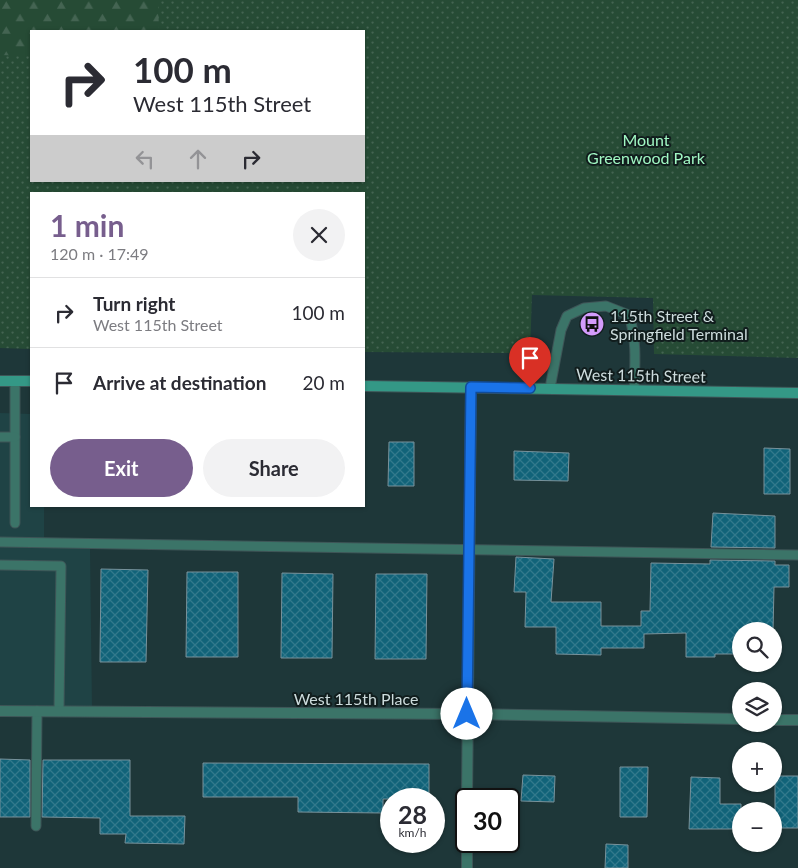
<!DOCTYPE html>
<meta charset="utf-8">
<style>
body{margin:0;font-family:Lato,sans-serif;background:#f2f2f3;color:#2b2b33;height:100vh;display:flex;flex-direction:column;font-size:19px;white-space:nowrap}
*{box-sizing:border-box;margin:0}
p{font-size:16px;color:#7c7c81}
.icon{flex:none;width:28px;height:28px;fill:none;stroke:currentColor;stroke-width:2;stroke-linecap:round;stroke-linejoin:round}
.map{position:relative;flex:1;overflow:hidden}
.details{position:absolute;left:30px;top:192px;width:335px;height:315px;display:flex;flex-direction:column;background:#fff;border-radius:0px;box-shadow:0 1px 4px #0004}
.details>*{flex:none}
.top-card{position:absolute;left:30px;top:30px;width:335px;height:152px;border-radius:0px;box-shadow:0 1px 4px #0004;background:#fff;color:#2b2b33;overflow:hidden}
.tools{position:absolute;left:732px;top:622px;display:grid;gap:10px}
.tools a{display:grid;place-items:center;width:50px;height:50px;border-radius:50%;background:#fff;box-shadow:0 1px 4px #0004;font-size:25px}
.speed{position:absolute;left:380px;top:788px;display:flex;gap:10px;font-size:25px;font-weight:700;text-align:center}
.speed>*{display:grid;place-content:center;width:65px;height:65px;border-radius:50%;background:#fff;box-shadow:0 1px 4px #0004;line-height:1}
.speed small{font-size:12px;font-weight:400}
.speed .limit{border:2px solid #111;border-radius:8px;background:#fff;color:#111}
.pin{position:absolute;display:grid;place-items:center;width:42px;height:42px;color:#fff;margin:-51px -21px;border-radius:50% 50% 50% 0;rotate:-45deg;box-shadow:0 0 5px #0007}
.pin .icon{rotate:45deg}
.me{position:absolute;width:55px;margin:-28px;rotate:0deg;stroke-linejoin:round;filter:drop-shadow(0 0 4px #0008)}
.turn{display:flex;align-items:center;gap:18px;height:105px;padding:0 20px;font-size:22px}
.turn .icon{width:65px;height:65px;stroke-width:2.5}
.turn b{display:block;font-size:35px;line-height:42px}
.lanes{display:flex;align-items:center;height:48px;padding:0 20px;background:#0003;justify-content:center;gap:25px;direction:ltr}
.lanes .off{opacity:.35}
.round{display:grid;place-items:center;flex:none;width:52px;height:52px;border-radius:26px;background:#f2f2f3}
.headline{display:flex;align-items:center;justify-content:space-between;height:85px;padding:0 20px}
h1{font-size:30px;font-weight:700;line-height:38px;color:#775e8d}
.button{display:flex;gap:10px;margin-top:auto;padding:10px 20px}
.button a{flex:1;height:58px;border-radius:30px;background:#775e8d;color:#fff;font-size:20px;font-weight:700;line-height:58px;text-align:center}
.button a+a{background:#f2f2f3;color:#2b2b33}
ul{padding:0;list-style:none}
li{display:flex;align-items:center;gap:15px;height:70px;padding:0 20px;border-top:1px solid #e1e1e2}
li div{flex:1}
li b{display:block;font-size:19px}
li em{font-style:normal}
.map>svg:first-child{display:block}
</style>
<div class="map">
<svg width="798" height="868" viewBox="0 0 798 868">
<defs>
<pattern id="grass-dots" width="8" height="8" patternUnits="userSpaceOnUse" patternTransform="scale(1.25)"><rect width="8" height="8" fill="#264b35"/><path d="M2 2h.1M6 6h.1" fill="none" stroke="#446452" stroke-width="1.8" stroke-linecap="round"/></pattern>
<pattern id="forest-firs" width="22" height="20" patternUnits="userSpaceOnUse" patternTransform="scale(1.25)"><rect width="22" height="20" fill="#264b35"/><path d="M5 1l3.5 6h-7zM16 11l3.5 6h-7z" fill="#446452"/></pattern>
<pattern id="building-cross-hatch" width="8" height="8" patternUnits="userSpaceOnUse" patternTransform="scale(1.25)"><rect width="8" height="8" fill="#116379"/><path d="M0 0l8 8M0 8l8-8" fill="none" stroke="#32798c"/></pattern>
</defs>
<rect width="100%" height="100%" fill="#1e3739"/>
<path fill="#1f4345" d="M0 413 31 414V506H44V548H90L92 709 0 707Z"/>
<path fill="url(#grass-dots)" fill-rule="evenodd" d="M0 0H798V358L654 354 653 298 532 295 530 353 364 352V194H31V349L0 348ZM31 31H364V181H31Z"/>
<path fill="url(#forest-firs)" d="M0 0H158L159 31H31V56L0 55Z"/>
<g fill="url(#building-cross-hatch)" stroke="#78929b">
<path d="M389 442H414V486H388Z"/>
<path d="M764 448 790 449V494H764Z"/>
<path d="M514 451 569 453 568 481 514 480Z"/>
<path d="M713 513 775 516V548L711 547Z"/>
<path d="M516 557 554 559 551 602H601V626H641V611H650L651 563 710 564V560L775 561V565H789V587H774L773 631H741V654H715V657H686V633L644 634V648H601V655L556 654V627H525L526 592H514Z"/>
<path d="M101 569 148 570 146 662H100Z"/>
<path d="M187 572H238V657H186Z"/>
<path d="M282 573 333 574 332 658H281Z"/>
<path d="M376 574H427L426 659H375Z"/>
<path d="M0 759 30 760V817H0Z"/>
<path d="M43 760H130V816H185L184 844 125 843 126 834H100V818L42 817Z"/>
<path d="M203 763 429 764V799H383V813L298 812V797H203Z"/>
<path d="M620 767H648L647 817H620Z"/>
<path d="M523 775 555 776 554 802 521 801Z"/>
<rect x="775" y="776" width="23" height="52"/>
<path d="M691 777 720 778V804H741V829H689Z"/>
<path d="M606 844 628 845V868H605Z"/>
</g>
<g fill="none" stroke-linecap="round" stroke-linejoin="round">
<defs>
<g id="lane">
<path d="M15 381V523"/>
<path d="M550 388 561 330 567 316 584 308 606 306 629 315C637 340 635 364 634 390"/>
<path d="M0 437H15"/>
<path d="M0 542 798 555"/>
<path d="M0 565 61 566 59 711"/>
<path d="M36 826 37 711"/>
</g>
<g id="street">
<path d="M0 711 467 714 741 719"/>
<path d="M774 720H798"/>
<path d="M467 799 471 387"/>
<path d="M467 868V841"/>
</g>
<g id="secondary">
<path d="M0 381H31"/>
<path d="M364 386 798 393"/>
</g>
</defs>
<use href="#lane" stroke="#3e5557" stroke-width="11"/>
<use href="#street" stroke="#3e5557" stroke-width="12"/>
<use href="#secondary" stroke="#3e5557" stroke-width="12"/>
<use href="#lane" stroke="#3b7468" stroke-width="9"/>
<use href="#street" stroke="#3b7468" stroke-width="10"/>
<use href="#secondary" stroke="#349886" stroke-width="10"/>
</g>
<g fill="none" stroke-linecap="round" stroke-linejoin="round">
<defs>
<path id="route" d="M467 714 471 387 530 388"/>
</defs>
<use href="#route" stroke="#114b97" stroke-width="12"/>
<use href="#route" stroke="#1a73e8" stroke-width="9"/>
</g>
<defs>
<symbol id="bus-disc" viewBox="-11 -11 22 22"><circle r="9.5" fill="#d49cfc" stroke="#111d1d"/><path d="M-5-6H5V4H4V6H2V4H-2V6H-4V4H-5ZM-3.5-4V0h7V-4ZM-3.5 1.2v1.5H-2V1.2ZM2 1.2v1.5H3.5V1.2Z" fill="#111"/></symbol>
</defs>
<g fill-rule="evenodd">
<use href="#bus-disc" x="578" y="310" width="28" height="28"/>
</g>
<g text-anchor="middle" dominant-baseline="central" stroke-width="4" stroke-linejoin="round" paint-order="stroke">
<g font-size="16" fill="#a1f7c3" stroke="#111d1d">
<text x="646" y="139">Mount<tspan x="646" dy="18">Greenwood Park</tspan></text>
</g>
<g font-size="16" fill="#cddcdd" stroke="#111d1d" text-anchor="start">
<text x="610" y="315">115th Street &amp;<tspan x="610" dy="18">Springfield Terminal</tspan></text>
</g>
<g font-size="16" fill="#cddcdd" stroke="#111d1d">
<text transform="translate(641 375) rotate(1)">West 115th Street</text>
<text x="356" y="698">West 115th Place</text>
</g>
</g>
</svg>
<div class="tools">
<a><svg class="icon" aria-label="search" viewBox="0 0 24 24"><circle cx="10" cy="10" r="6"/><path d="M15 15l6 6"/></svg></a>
<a><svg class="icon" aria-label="layers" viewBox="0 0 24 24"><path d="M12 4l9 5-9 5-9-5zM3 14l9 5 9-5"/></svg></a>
<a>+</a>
<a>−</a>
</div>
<div class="speed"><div>28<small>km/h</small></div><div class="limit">30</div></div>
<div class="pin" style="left:530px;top:388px;background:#d93025"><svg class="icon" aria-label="arrive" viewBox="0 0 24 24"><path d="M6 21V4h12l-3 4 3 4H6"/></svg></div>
<svg class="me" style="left:467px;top:714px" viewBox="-20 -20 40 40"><circle r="19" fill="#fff"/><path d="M0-13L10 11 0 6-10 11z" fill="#1a73e8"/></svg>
<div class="top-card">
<div class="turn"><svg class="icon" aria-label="right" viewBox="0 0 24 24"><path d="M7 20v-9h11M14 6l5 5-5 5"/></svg><div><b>100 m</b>West 115th Street</div></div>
<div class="lanes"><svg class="icon off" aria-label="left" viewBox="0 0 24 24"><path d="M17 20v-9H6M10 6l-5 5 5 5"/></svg><svg class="icon off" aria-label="ahead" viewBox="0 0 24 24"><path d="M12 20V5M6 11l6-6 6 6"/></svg><svg class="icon" aria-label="right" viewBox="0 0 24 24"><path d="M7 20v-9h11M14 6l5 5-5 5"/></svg></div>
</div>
<section class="details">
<div class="headline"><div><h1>1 min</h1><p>120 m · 17:49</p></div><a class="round"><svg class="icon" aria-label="close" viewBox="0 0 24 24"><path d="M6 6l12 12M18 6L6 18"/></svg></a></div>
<ul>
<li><svg class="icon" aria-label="right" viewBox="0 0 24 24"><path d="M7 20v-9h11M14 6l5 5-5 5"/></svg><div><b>Turn right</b><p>West 115th Street</p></div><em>100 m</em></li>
<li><svg class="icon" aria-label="arrive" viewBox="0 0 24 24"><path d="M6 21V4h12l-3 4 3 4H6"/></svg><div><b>Arrive at destination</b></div><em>20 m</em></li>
</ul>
<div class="button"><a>Exit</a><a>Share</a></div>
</section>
</div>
